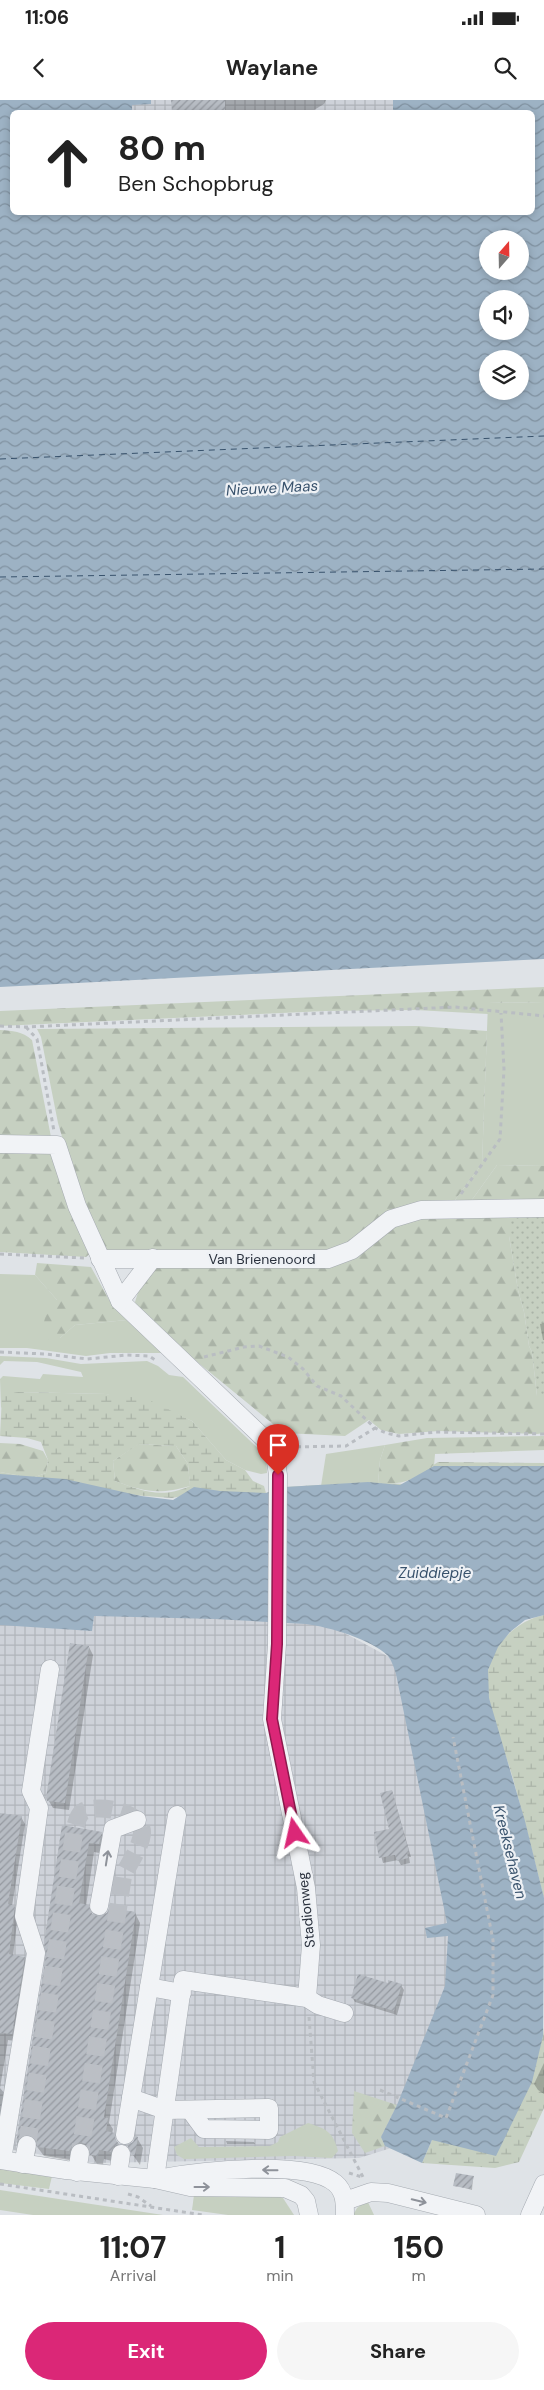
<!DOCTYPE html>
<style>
body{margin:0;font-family:"DM Sans",sans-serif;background:#f6f6f6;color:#222;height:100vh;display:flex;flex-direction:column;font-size:19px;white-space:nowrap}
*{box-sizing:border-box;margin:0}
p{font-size:16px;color:#767676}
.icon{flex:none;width:28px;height:28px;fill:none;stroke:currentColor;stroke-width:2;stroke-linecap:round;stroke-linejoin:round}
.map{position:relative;height:2115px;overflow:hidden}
.panel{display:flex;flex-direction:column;background:#fff;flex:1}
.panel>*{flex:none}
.hud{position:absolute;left:10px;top:10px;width:525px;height:105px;border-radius:8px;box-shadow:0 2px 8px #0003;background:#fff;color:#222;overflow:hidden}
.needle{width:32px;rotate:20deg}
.fabs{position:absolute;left:479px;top:130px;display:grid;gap:10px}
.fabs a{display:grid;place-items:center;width:50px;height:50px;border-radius:50%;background:#fff;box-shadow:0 2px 8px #0003;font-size:25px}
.pin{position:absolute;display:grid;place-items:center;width:42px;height:42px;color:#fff;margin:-51px -21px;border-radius:50% 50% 50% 0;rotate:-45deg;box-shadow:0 0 5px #0007}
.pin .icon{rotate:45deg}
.me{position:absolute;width:55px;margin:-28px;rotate:349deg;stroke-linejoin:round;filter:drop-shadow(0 0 4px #0008)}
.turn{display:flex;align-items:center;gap:18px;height:105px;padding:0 25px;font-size:22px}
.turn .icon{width:65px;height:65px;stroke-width:2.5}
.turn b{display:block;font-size:35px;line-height:42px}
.eta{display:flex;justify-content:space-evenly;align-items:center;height:85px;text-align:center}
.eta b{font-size:30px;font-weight:700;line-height:35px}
.button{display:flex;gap:10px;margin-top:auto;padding:10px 25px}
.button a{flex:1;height:58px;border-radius:30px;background:#db2777;color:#fff;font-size:20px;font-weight:700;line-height:58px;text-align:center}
.button a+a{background:#f6f6f6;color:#222}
.status{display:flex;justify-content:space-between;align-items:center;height:35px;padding:0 25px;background:#fff;direction:ltr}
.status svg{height:14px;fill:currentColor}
header{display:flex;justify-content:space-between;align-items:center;height:65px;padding:0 25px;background:#fff;font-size:22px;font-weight:700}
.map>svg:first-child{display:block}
</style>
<div class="status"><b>11:06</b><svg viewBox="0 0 49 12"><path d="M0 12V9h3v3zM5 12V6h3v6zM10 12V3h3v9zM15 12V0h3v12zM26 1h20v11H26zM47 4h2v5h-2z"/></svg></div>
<header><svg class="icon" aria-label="back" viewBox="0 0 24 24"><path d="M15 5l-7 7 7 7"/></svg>Waylane<svg class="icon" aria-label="search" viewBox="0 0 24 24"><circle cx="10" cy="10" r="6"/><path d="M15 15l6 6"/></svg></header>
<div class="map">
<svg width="544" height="2115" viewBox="0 0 544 2115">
<defs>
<pattern id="industrial-grid" width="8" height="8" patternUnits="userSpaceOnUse" patternTransform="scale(1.25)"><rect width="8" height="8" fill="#ced2d9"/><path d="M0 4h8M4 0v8" fill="none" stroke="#b1b5bb"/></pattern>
<pattern id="forest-firs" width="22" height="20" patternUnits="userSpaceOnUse" patternTransform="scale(1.25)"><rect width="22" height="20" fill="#c6d0c1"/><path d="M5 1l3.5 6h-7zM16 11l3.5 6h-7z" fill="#aab3a7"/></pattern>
<pattern id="wetland-marsh" width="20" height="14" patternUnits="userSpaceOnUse" patternTransform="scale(1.25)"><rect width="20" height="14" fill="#c6d0c1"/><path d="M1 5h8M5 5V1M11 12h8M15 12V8" fill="none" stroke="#aab3a7"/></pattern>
<pattern id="park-dots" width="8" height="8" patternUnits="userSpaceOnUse" patternTransform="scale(1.25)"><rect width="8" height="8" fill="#c6d0c1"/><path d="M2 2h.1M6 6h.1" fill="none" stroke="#aab3a7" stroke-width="1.8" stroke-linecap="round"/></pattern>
<pattern id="water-waves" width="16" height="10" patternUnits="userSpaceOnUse" patternTransform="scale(1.25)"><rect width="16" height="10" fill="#9db2c4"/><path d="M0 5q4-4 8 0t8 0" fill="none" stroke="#8091a0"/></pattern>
<pattern id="building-hatch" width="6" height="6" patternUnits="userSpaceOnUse" patternTransform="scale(1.25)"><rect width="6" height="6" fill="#b7bcc3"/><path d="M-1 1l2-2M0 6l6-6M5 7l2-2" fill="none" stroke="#9599a0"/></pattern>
</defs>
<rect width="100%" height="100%" fill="#dfe3e7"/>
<g fill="url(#industrial-grid)">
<path d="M131 0H397V12H132Z"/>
<path d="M0 1472 287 1502 428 1578 458 1651 443 2032 359 2058 95 2063 0 2048Z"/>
</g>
<g fill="#c6d0c1">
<path d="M544 902V1066L497 1065 469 1104H452L482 1064 488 903Z"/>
<path d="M0 1174 35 1175 57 1200 60 1238 75 1225 127 1220 162 1253H110L86 1256 27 1248H0Z"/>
<path d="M0 1256 46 1258 81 1264 147 1261 158 1266 169 1275 183 1277 266 1356 267 1373 261 1374 245 1370 226 1360 192 1321 172 1312 106 1294 18 1292 1 1308 0 1279 3 1276 40 1279 43 1274 83 1277 81 1272 37 1262 4 1261 0 1265Z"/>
<path d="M537 1296H544V1333L537 1334Z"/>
<path d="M385 1345 380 1360 378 1383 321 1386 326 1354Z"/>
<path d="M308 2023C327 2029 333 2032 338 2051L332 2058 293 2056 184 2059 177 2055 174 2047 191 2038 199 2047 270 2046 278 2042 280 2037Z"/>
<path d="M0 2069 52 2076 49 2089 0 2083Z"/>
<path d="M0 2090 163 2115H33L0 2110Z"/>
<path d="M194 2095H274L283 2098 294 2115H228L192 2110Z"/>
<path d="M367 2100 374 2115H353L357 2108Z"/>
</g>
<g fill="url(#forest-firs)">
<path d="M544 887V902L488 903V914L416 910 326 911 0 926V911Z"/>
<path d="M417 926 487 931 482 1064 452 1104H434L330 1153H104L75 1081 58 1023 41 937 37 929Z"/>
<path d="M0 930C13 931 22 931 32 940L51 1037 0 1039Z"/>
<path d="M0 1047 53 1051 92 1152 86 1157 0 1152Z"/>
<path d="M497 1065 544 1066V1104H469Z"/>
<path d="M509 1112V1136L518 1190 524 1212 529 1246 532 1252 537 1296V1334L439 1331 399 1334 381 1330 369 1320 345 1336 284 1333 141 1216 135 1202 141 1183 160 1165H307L375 1137 409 1118Z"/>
<path d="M37 1163 91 1167 112 1205 127 1220 75 1225 60 1238 49 1240C38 1224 46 1213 57 1200L35 1175Z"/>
<path d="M544 1336V1350L435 1354 434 1366C410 1380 407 1385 378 1383L380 1360 385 1345 427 1338Z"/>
<path d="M0 1343 20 1344 43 1351 48 1360 46 1373 32 1378 0 1372Z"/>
<path d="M138 1344 176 1346 188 1364 190 1386C159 1395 144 1392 115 1381L113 1361Z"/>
<path d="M354 1991 397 2005 381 2037 385 2046 365 2053 352 2033Z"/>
</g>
<g fill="url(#wetland-marsh)" fill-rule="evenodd">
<path d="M18 1292 106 1294 147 1299 192 1321 226 1360 245 1370 253 1381 264 1386 266 1393 285 1387 368 1382 404 1384 438 1362 544 1363V1376L273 1401 188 1395 172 1398 0 1385V1372L32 1378 46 1373 48 1360 41 1342 27 1338 0 1336 2 1295ZM139 1344 176 1346 188 1364 190 1386C161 1399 143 1391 115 1381L113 1361Z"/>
<path d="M544 1515V1798C533 1755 523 1713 511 1672 502 1641 484 1604 488 1571 492 1544 518 1520 544 1515Z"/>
<path d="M544 1927V2008L519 2062 495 2068 422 2063 432 2040 543 1936Z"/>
</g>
<path fill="url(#park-dots)" d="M544 1104V1296H537L532 1252 529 1246 524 1212 518 1190 509 1136V1112Z"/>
<g fill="url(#water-waves)" fill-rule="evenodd">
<path d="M0 0H151V4L132 5V12H12V112H532V12H393V0H544V859L0 887ZM488 139H520V171H488ZM488 199H520V231H488ZM488 259H520V291H488Z"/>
<path d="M434 1366H544V1515L525 1520 510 1532 498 1547 488 1570 489 1598 525 1721 544 1798 543 1936 532 1982 496 2056 432 2040 422 2063 385 2046 381 2037 397 2005 445 1886 448 1836 427 1838 425 1828 447 1823 396 1574C394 1568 392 1561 388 1556 371 1539 329 1527 306 1524L215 1519 94 1516 92 1531 0 1525V1374L65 1379 141 1396 173 1400 194 1387 220 1391 266 1393 285 1387 368 1382 400 1385Z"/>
</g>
<g fill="#0003">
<path d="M173 0H326L324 4 314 10 280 12H174Z"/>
<path d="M544 1223V1240H543L540 1224Z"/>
<path d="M89 1547 93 1555 69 1710 53 1708 47 1698Z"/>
<path d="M392 1691 411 1757H409L410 1763 401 1765 398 1760 383 1763 375 1733 390 1730Z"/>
<path d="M0 1714 21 1717 25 1724 12 1806 18 1814 13 1856 24 1858 28 1865 15 1941 8 1940 0 1988 6 1995 0 2035Z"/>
<path d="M63 1727 101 1733 107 1743 105 1754 94 1752 86 1806 94 1816 98 1818 135 1813 140 1823 109 2023 113 2029 112 2034 120 2047 116 2062 104 2059 103 2065 97 2064 91 2054 87 2052 75 2061 44 2056 35 2044 22 2052 17 2043 48 1855Z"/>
<path d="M401 1885 404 1890 397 1915 355 1902 352 1897Z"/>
<path d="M544 1963V1994L538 1990 534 1984Z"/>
<path d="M137 2038 143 2048 140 2065 133 2055 134 2043Z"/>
<path d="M226 2041 254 2042 255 2044H227Z"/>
<path d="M473 2078 472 2090 454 2085Z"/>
</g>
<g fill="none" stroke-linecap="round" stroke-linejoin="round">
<g stroke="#38526c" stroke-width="1" stroke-dasharray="6 5" stroke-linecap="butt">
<path d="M0 359 544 336"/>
<path d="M0 477 544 469"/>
</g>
</g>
<g fill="url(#building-hatch)">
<path d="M171 0H225V10L172 12Z"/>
<path d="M70 1543 89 1546 65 1703 47 1701 46 1698Z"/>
<path d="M392 1690 409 1752H407L408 1758 397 1761 395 1755 379 1758 374 1732 389 1729 380 1693Z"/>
<path d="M0 1713 22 1716 8 1804 15 1806 9 1854 25 1857 12 1934 0 1933Z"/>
<path d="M62 1725 102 1732 99 1744 89 1743 79 1803 89 1805 92 1814 98 1816 107 1813 109 1808 136 1812 104 2017 108 2018 106 2031 115 2033V2039L119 2044 113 2047 111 2052 99 2050 98 2056 90 2055 87 2045 81 2042 72 2046 69 2051 37 2047 34 2037 29 2035 19 2038 16 2043 46 1855 44 1843Z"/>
<path d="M358 1874 388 1883V1880L402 1884 394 1911 351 1898Z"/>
<path d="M136 2036 138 2037 135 2056 132 2055 127 2045 133 2042Z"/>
<path d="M456 2073 474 2076 471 2089 453 2086Z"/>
</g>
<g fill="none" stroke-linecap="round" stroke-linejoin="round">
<path stroke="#bbbfc5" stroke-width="18" stroke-dasharray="18 9" stroke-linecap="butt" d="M27 2045 75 1727C77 1722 78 1714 84 1711 99 1704 144 1711 142 1734 140 1749 129 1763 123 1776L80 2053"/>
<defs>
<g id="minor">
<path d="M0 1044 57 1045 77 1106 120 1201 274 1348 278 1375 277 1544 272 1619 306 1788 311 1845 307 1898"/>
<path d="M100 1159H328L352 1150 391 1119 421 1110 544 1108"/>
<path d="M120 1201 153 1158"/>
<path d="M99 1806 113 1729 137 1720"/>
<path d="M149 1887 182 1893"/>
<path d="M131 1998 165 2010 269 2008V2030L204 2029 190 2010"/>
<path d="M125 2035 177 1715"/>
<path d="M0 2060 66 2070 155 2079 190 2087 285 2088 301 2095 306 2101 309 2115"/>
<path d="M2 2060 36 1853 24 1816 39 1708 31 1691 50 1569"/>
<path d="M23 2064 27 2045"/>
<path d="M77 2072 80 2053"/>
<path d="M118 2076 121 2054"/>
<path d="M162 2078C199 2071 306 2059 335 2083 345 2091 345 2104 345 2115"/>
<path d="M155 2079 183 1880 307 1898 318 1905 344 1913"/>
<path d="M345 2101 371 2092 388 2093 476 2115"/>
<path d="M530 2115 544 2084"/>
</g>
</defs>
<use href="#minor" stroke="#a5aab1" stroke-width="19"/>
<g stroke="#b9bdc2" stroke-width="3" stroke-dasharray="4 4" stroke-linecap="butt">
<path d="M0 926 26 927 455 907 544 916"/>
<path d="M26 927 37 939 54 1031"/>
<path d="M461 1094 500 1039 504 969 501 913"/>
<path d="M0 1154 84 1158"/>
<path d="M0 1252 45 1254 87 1259 127 1255 149 1256 155 1260"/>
<path d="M204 1257 244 1247 259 1246 288 1257 303 1269 317 1286 341 1296 375 1328 386 1333 399 1336 436 1332 544 1334"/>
<path d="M289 1347 346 1346 375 1328"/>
<path d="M309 1917 314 1982 364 2079"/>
<path d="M380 1990 446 2018 493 1895V1840L453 1637"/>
<path d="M349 2073 362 2077"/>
<path d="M0 2084 203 2115"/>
<path d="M128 2094 138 2097 151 2106"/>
</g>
<use href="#minor" stroke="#f1f3f6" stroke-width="18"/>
</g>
<defs><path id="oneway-shaft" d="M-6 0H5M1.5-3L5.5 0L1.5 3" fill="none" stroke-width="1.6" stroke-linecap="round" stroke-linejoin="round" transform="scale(1.25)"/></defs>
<g stroke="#8e929a">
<use href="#oneway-shaft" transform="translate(107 1758) rotate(-81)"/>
<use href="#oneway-shaft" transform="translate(270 2070) rotate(-179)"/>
<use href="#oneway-shaft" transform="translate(202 2087)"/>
<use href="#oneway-shaft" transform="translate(419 2101) rotate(14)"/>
</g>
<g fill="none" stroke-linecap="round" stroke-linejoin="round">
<defs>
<path id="route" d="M278 1375 277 1544 272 1619 295 1733"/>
</defs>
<use href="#route" stroke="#8e194d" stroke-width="12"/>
<use href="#route" stroke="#db2777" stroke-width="9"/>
</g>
<g text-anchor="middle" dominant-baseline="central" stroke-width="4.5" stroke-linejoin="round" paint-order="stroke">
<g font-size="14" fill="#2a313d" stroke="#eef1f5">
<text x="262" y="1159">Van Brienenoord</text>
<text transform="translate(306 1810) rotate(-96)">Stadionweg</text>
</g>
<g font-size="15" font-style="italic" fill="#38526c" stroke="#eef1f5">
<text transform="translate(272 388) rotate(-3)">Nieuwe Maas</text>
<text x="435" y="1473">Zuiddiepje</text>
<text transform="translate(510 1752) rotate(76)">Kreeksehaven</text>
</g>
</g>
</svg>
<div class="fabs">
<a><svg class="needle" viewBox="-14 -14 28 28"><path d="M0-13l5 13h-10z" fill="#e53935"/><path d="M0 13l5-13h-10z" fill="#767676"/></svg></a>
<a><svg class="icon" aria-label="sound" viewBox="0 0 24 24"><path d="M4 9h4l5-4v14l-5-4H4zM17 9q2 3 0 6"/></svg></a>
<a><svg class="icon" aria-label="layers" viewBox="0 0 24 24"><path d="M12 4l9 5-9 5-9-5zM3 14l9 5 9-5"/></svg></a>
</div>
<div class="pin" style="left:278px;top:1375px;background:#d93025"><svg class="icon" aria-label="arrive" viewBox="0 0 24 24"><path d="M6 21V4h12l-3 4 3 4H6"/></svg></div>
<svg class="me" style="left:295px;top:1733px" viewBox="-20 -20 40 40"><path d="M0-17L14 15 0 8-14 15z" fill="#db2777" stroke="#fff" stroke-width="4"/></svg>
<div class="hud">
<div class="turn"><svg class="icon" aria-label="ahead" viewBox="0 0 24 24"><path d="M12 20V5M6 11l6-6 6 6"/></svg><div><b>80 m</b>Ben Schopbrug</div></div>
</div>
</div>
<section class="panel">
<div class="eta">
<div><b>11:07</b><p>Arrival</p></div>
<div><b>1</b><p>min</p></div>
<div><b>150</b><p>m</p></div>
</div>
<div class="button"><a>Exit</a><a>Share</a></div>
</section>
